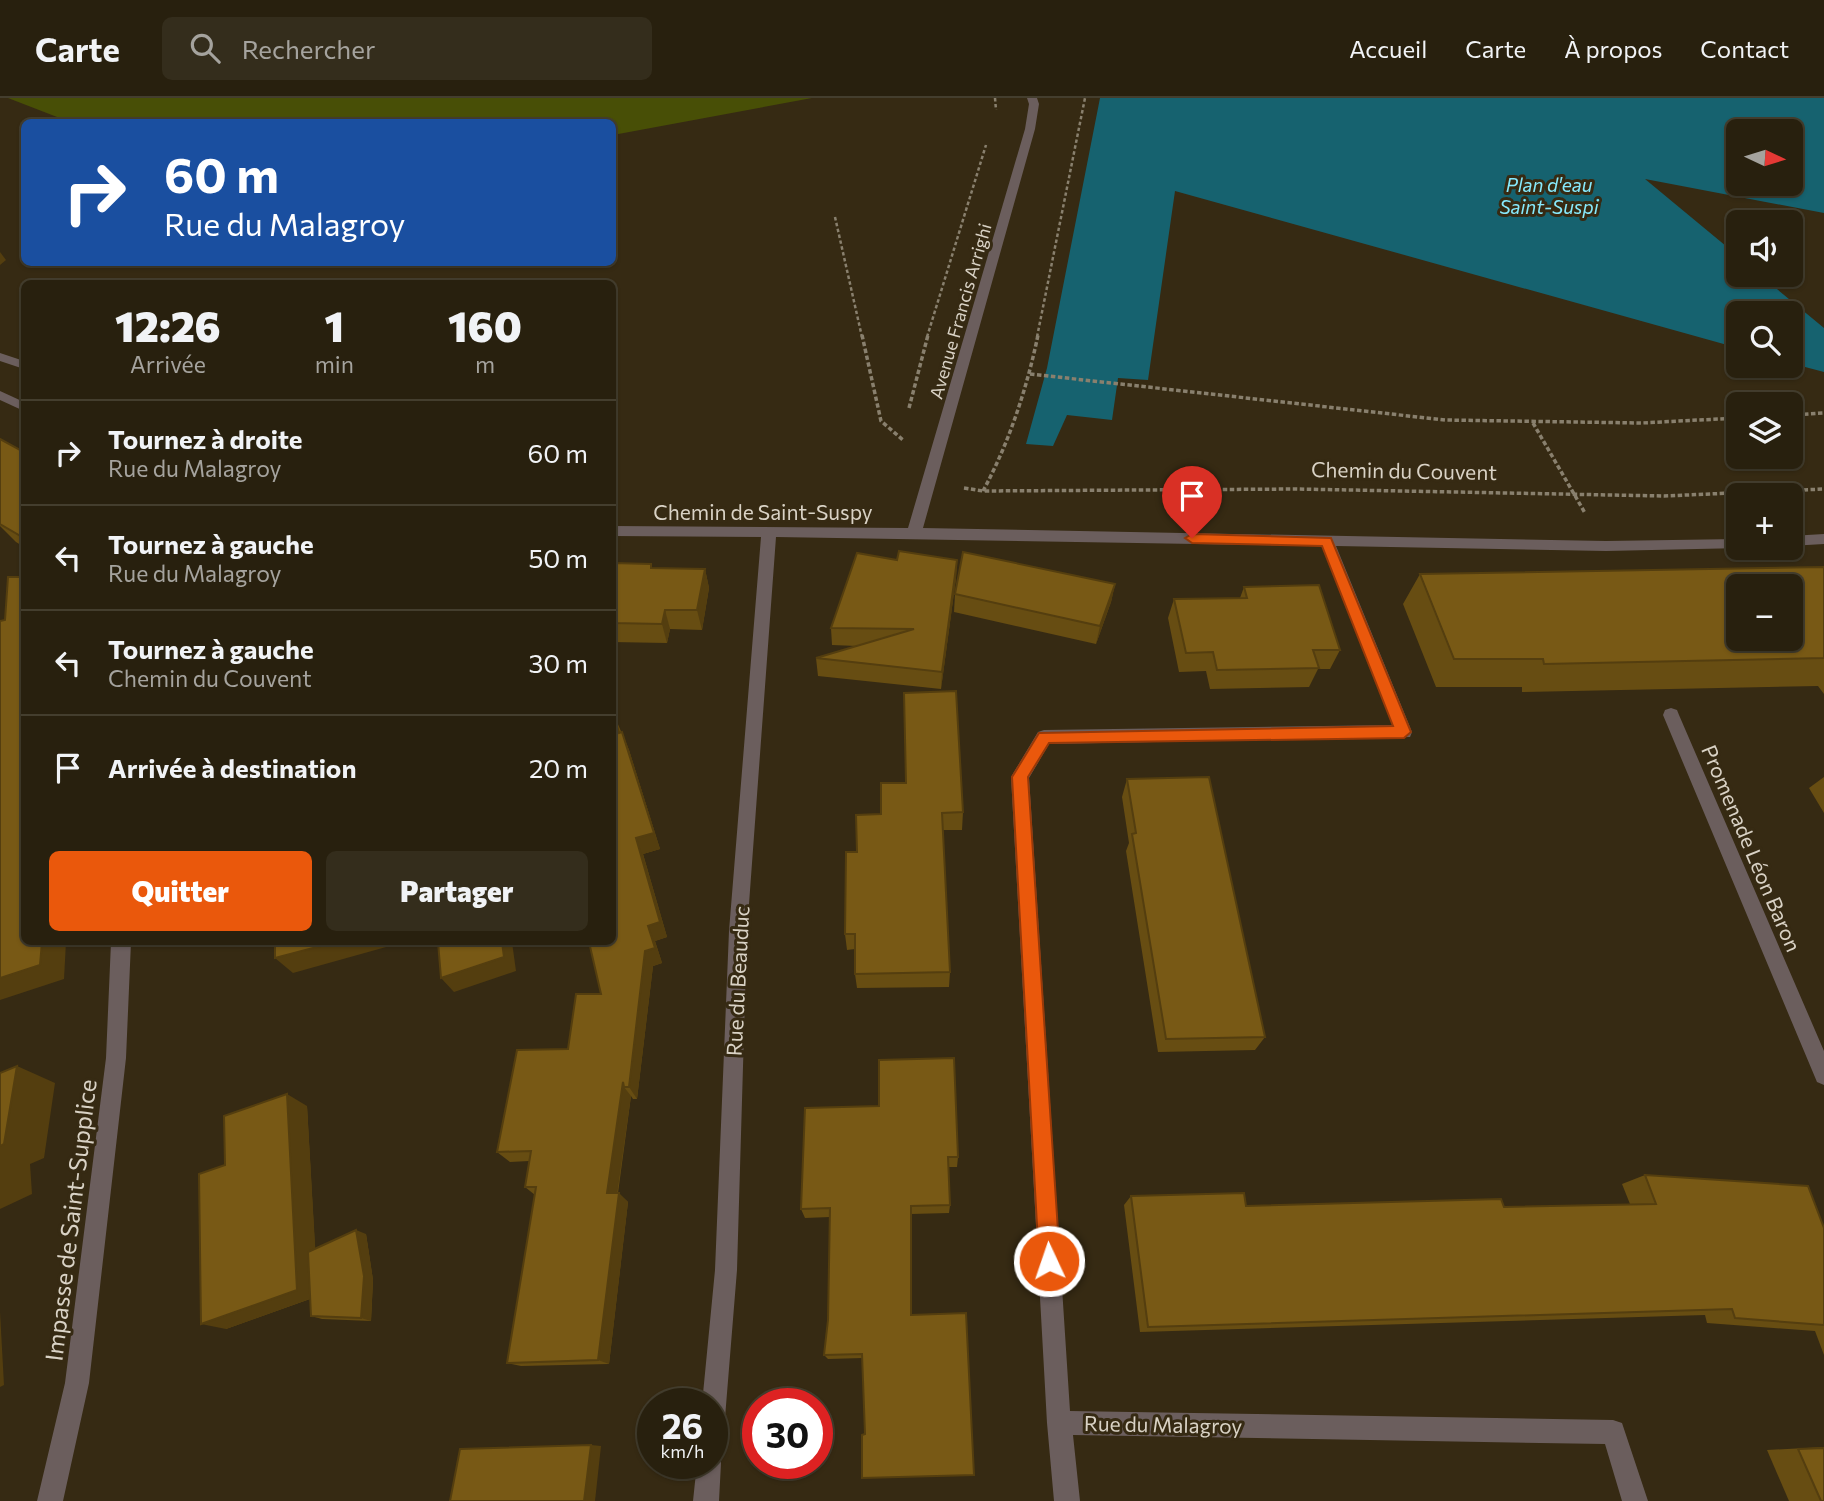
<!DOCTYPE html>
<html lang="fr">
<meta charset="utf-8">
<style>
body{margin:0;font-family:Commissioner,sans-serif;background:#342d1c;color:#f1f3f6;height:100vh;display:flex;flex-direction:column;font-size:26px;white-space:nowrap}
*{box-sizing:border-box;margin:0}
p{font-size:23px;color:#a5a39e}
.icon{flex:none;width:38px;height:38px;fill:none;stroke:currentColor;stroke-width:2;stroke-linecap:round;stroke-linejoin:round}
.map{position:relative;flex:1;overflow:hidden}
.side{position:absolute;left:21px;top:182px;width:595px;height:665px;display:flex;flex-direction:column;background:#28200e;border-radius:10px;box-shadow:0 2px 5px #0004,0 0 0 2px #443e2e}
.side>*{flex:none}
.guide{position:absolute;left:21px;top:21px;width:595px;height:147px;border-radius:10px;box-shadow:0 2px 5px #0004,0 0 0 2px #443e2e;background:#1a4fa0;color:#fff;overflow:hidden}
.needle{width:46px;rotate:94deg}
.tools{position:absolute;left:1726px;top:21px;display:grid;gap:14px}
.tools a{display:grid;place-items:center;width:77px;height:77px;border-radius:10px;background:#28200e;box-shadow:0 2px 5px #0004,0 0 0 2px #443e2e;font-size:35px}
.speed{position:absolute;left:637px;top:1290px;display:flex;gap:14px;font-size:35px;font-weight:700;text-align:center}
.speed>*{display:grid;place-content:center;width:91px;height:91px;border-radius:50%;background:#28200e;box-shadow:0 2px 5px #0004,0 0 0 2px #443e2e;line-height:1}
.speed small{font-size:18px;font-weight:400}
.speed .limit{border:10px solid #d22;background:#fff;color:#111}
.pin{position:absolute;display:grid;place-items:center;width:60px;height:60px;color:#fff;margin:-72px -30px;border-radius:50% 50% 50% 0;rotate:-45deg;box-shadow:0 0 7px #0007}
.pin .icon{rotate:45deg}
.me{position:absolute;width:77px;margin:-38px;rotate:357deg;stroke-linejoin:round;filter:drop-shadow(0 0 5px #0008)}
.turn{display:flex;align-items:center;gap:24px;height:147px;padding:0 28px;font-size:32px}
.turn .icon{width:91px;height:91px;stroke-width:2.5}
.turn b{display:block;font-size:49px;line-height:60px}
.eta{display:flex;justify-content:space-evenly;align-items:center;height:119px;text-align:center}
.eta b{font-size:42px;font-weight:800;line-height:49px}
.cta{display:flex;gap:14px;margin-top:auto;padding:14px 28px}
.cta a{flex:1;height:80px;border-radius:10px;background:#ea580c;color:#fff;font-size:28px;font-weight:800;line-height:80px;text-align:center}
.cta a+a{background:#342d1c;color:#f1f3f6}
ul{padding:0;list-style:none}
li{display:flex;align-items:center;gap:21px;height:105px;padding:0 28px;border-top:2px solid #443e2e}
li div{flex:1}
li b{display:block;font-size:26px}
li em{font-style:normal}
header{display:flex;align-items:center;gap:42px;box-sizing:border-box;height:98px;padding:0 35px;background:#28200e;border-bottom:2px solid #443e2e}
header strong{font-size:33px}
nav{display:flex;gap:38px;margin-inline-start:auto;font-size:24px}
.search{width:490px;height:63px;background:#342d1c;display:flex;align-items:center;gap:18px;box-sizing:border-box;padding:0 24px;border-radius:10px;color:#a5a39e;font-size:26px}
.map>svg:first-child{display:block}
</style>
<header>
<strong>Carte</strong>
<div class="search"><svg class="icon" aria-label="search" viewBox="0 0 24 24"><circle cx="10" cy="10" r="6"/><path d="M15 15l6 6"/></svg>Rechercher</div>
<nav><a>Accueil</a><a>Carte</a><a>À propos</a><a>Contact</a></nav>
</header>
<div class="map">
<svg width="1824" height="1403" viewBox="0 0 1824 1403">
<rect width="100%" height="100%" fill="#362a13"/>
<path fill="#484f06" d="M8 0H812L613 37 612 24H70Z"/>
<path fill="#16626f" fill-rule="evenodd" d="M1100 0H1824V115L1645 81 1738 158V177H1760L1824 230V274L1790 265V215H1738V250L1175 93 1148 282 1118 280 1112 322 1067 317 1053 348 1026 346 1047 270ZM1738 33H1790V86H1738Z"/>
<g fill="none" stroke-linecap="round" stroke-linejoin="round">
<g stroke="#89806e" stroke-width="2.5" stroke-dasharray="3.5 2.5" stroke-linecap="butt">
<path d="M995 0 996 12"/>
<path d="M835 119 862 239"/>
<path d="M927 239 986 47"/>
<path d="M1037 239 1085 0"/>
</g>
<g stroke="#89806e" stroke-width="3.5" stroke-dasharray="4.5 2.5" stroke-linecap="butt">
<path d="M862 237 881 323 903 342"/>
<path d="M1030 276 1445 322 1641 325 1738 320"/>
<path d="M909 310 928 237"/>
<path d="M1790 317 1824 315"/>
<path d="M1533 325 1585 415"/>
<path d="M964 390 983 393 1297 391 1664 398 1824 391"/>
<path d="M983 393C1009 345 1027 290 1038 237"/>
</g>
<path fill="#6b5e5d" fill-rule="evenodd" d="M0 293 24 304V313L0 302Z"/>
<g fill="#6b5e5d" fill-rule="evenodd">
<path d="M1027 0H1037L1039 6 1035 31 923 430 1606 443 1738 441V450H1743L1606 453 1336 448 1412 634 1410 639 1049 646 1029 680 1070 1313 1613 1322 1622 1325 1648 1403H1622L1605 1346 1073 1337 1080 1403H1054L1047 1325 1011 679 1038 634 1044 632 1393 627 1322 448 776 439 747 833 737 1172 724 1332 721 1341 712 1344V1306H702L715 1172 729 833 761 439 612 438V428L908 430 1025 31 1029 6Z"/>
<path d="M0 255 24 263V271L0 263Z"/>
<path d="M1824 436V446L1790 448V438Z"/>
<path d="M1671 610 1677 612 1679 617 1824 953V987L1817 984 1663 617 1665 612Z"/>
<path d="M111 844H131L126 960 89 1285 63 1403H37L65 1285 106 960Z"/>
<path d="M712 1354 718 1356 721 1365 719 1403H693L697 1365H712Z"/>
</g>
</g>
<g fill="#674d12">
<path d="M0 341 24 354V449L16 444 0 428Z"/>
<path d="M897 462H957L956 480 941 591 818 578 816 560 857 548 832 547 831 530Z"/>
<path d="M612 465 653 470 705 471 709 490 702 532 670 531 667 545 612 544Z"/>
<path d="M1824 469V596L1818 588 1522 594V589H1436L1403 506 1420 476Z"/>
<path d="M1115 486 1111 504 1096 546 954 514 955 496Z"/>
<path d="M1244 489 1340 552 1330 571H1318L1309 589 1210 591 1206 573 1179 574 1168 520 1174 501 1240 500Z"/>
<path d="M614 617 629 652 660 751 643 756 667 839 655 843 662 865 653 868 637 1001H633L631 998 618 1095 628 1104 609 1266 521 1268 507 1265 535 1097 525 1089 529 1063 510 1064 497 1054 568 951 601 896Z"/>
<path d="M1824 679V715L1809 690Z"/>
<path d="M1127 681 1265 939 1255 952 1158 954 1126 753 1129 745 1122 699Z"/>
<path d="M963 714 962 732H943L950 874 949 889 857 890 855 876V851L847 852 845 836 857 754 856 717Z"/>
<path d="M307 1008 315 1151 366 1136 373 1182 371 1223 322 1221 311 1218 310 1201 226 1231 225 1067Z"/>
<path d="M805 1010 958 1059 957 1069H948L950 1107 949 1115 911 1116 865 1336 863 1260 828 1261 824 1257 828 1222 830 1119 805 1120 801 1111Z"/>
<path d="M1645 1077 1824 1130V1257L1815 1233 1707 1225 1705 1217 1140 1234 1124 1107 1131 1098 1246 1108 1504 1109 1630 1106 1622 1086Z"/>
<path d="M1824 1349V1403H1789L1767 1352Z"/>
</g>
<g fill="#543e0f">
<path d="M0 154 6 162 0 167Z"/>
<path d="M957 462 956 480 941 591 942 574Z"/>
<path d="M705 471 709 490 702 532 697 512Z"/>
<path d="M1115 486 1111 504 1096 546 1100 528Z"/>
<path d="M665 512 670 531 667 545 662 526Z"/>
<path d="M622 634 629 652 660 751 643 756 667 839 655 843 662 865 653 868 637 1001 629 989 648 828Z"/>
<path d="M42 844H66L64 881 0 902V880Z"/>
<path d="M336 844H404L293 875 275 860Z"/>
<path d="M502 844H512L516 873 454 894 441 880Z"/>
<path d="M17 968 55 985 44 1060 30 1066 32 1096 0 1111V1048Z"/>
<path d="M623 984 624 989 631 998 616 1104 607 1095Z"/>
<path d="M287 996 307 1008 318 1198 226 1231 201 1226Z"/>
<path d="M619 1095 628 1104 609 1266 598 1262Z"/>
<path d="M356 1132 366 1136 373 1182 371 1223 361 1220Z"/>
<path d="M0 1214 4 1287 0 1289Z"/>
<path d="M591 1347 601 1348 595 1403H584Z"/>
</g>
<g fill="#785915" stroke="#543e0f" stroke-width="2" fill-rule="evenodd">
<path d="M0 341 24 354V440L0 426Z"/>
<path d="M899 453 957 462 942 574 816 560 914 531 831 530 857 455 897 462Z"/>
<path d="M963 454 1115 486 1100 528 955 496Z"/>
<path d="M612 465 651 466V470L705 471 697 512H665L662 526 612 525Z"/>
<path d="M1824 469V560L1544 566 1543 561H1454L1420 476ZM1738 488H1790V541H1738Z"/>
<path d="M8 479H24V844H42L40 867 0 880V523L5 522Z"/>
<path d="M1319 487 1340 552H1313L1319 570 1217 572 1213 554 1186 555 1174 501 1247 500 1244 489Z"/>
<path d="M956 593 963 714 942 715 950 874 855 876V836H845L846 754H857L856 717 881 716V685H906L904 595Z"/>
<path d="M612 617H614L619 635 622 634 654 735 636 740 660 824 648 828 655 850 645 853 629 989H624L623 984 607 1095H619L598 1262 507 1265 536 1089H525L531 1053 497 1054 517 952 568 951 576 896H601L589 844H612Z"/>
<path d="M1209 679 1265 939 1166 941 1132 736 1136 735 1127 681Z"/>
<path d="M275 844H336L275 860Z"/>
<path d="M438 844H502L504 859 441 880Z"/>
<path d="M954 960 958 1059H948L950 1107 911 1108V1217L966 1215 974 1377 862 1380V1337L865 1336 862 1256 824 1257 828 1222 830 1110 801 1111 805 1010 879 1008V962Z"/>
<path d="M17 968 4 1046 0 1048V975Z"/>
<path d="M287 996 297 1192 201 1226 199 1076 225 1067 224 1018Z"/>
<path d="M1645 1077 1808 1088 1824 1130V1227L1735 1220 1732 1211 1148 1229 1131 1098 1244 1095 1246 1108 1501 1101 1504 1109 1656 1106Z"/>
<path d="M356 1132 364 1178 361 1220 311 1218 308 1154Z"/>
<path d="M591 1347 584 1403H450L460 1351Z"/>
<path d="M1824 1350V1403H1821L1798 1351Z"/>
</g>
<path fill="#ea580c" stroke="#983908" stroke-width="2" d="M1192 436 1331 440 1411 634 1404 640 1049 645 1028 679 1060 1163 1057 1170 1049 1173 1042 1170 1039 1163 1012 679 1039 635 1393 628 1322 448 1192 445 1185 440Z"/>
<g text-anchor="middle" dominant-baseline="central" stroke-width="6" stroke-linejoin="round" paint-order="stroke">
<g font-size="18" fill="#d9d2c5" stroke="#362a13">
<text transform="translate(960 213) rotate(-74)">Avenue Francis Arrighi</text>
</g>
<g font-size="19" font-style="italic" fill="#87eafd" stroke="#362a13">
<text x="1549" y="86">Plan d'eau<tspan x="1549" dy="22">Saint-Suspi</tspan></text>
</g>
<g font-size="21" fill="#d9d2c5" stroke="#362a13">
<text transform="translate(1404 372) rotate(1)">Chemin du Couvent</text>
<text x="763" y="413">Chemin de Saint-Suspy</text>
<text transform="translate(1752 750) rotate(67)">Promenade Léon Baron</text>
<text transform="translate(737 883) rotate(-87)">Rue du Beauduc</text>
<text transform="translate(1163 1326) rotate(1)">Rue du Malagroy</text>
</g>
<g font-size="24" fill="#d9d2c5" stroke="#362a13">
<text transform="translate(70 1122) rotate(-83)">Impasse de Saint-Supplice</text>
</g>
</g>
</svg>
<div class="tools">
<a><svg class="needle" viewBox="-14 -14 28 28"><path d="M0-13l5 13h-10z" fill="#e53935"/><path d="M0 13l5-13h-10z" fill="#a5a39e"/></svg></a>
<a><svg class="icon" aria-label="sound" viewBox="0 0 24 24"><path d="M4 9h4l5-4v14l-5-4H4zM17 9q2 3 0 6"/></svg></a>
<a><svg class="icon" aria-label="search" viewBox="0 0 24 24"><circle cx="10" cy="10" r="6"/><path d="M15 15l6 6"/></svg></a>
<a><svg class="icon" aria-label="layers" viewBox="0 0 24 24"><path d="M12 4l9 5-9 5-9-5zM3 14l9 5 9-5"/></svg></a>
<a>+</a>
<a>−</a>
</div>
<div class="speed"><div>26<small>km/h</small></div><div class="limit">30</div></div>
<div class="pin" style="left:1192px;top:440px;background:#d93025"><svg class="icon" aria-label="arrive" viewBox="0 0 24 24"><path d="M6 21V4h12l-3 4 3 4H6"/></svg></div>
<svg class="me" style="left:1049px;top:1163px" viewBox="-20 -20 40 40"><circle r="17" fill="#ea580c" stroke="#fff" stroke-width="3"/><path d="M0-11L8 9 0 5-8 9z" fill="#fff"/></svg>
<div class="guide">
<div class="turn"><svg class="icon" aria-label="right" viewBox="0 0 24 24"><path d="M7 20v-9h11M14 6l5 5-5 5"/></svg><div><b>60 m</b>Rue du Malagroy</div></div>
</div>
<section class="side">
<div class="eta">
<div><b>12:26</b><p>Arrivée</p></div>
<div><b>1</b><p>min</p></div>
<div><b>160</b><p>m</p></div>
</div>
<ul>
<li><svg class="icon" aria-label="right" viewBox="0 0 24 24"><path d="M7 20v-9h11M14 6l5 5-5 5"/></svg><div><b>Tournez à droite</b><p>Rue du Malagroy</p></div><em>60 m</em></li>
<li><svg class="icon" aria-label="left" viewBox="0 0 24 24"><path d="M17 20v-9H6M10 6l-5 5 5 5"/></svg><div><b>Tournez à gauche</b><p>Rue du Malagroy</p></div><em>50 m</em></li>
<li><svg class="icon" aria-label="left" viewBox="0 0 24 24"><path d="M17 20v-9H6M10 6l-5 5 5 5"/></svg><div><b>Tournez à gauche</b><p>Chemin du Couvent</p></div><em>30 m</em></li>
<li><svg class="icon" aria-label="arrive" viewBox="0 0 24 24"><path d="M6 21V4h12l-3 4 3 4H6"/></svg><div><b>Arrivée à destination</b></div><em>20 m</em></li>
</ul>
<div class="cta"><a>Quitter</a><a>Partager</a></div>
</section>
</div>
